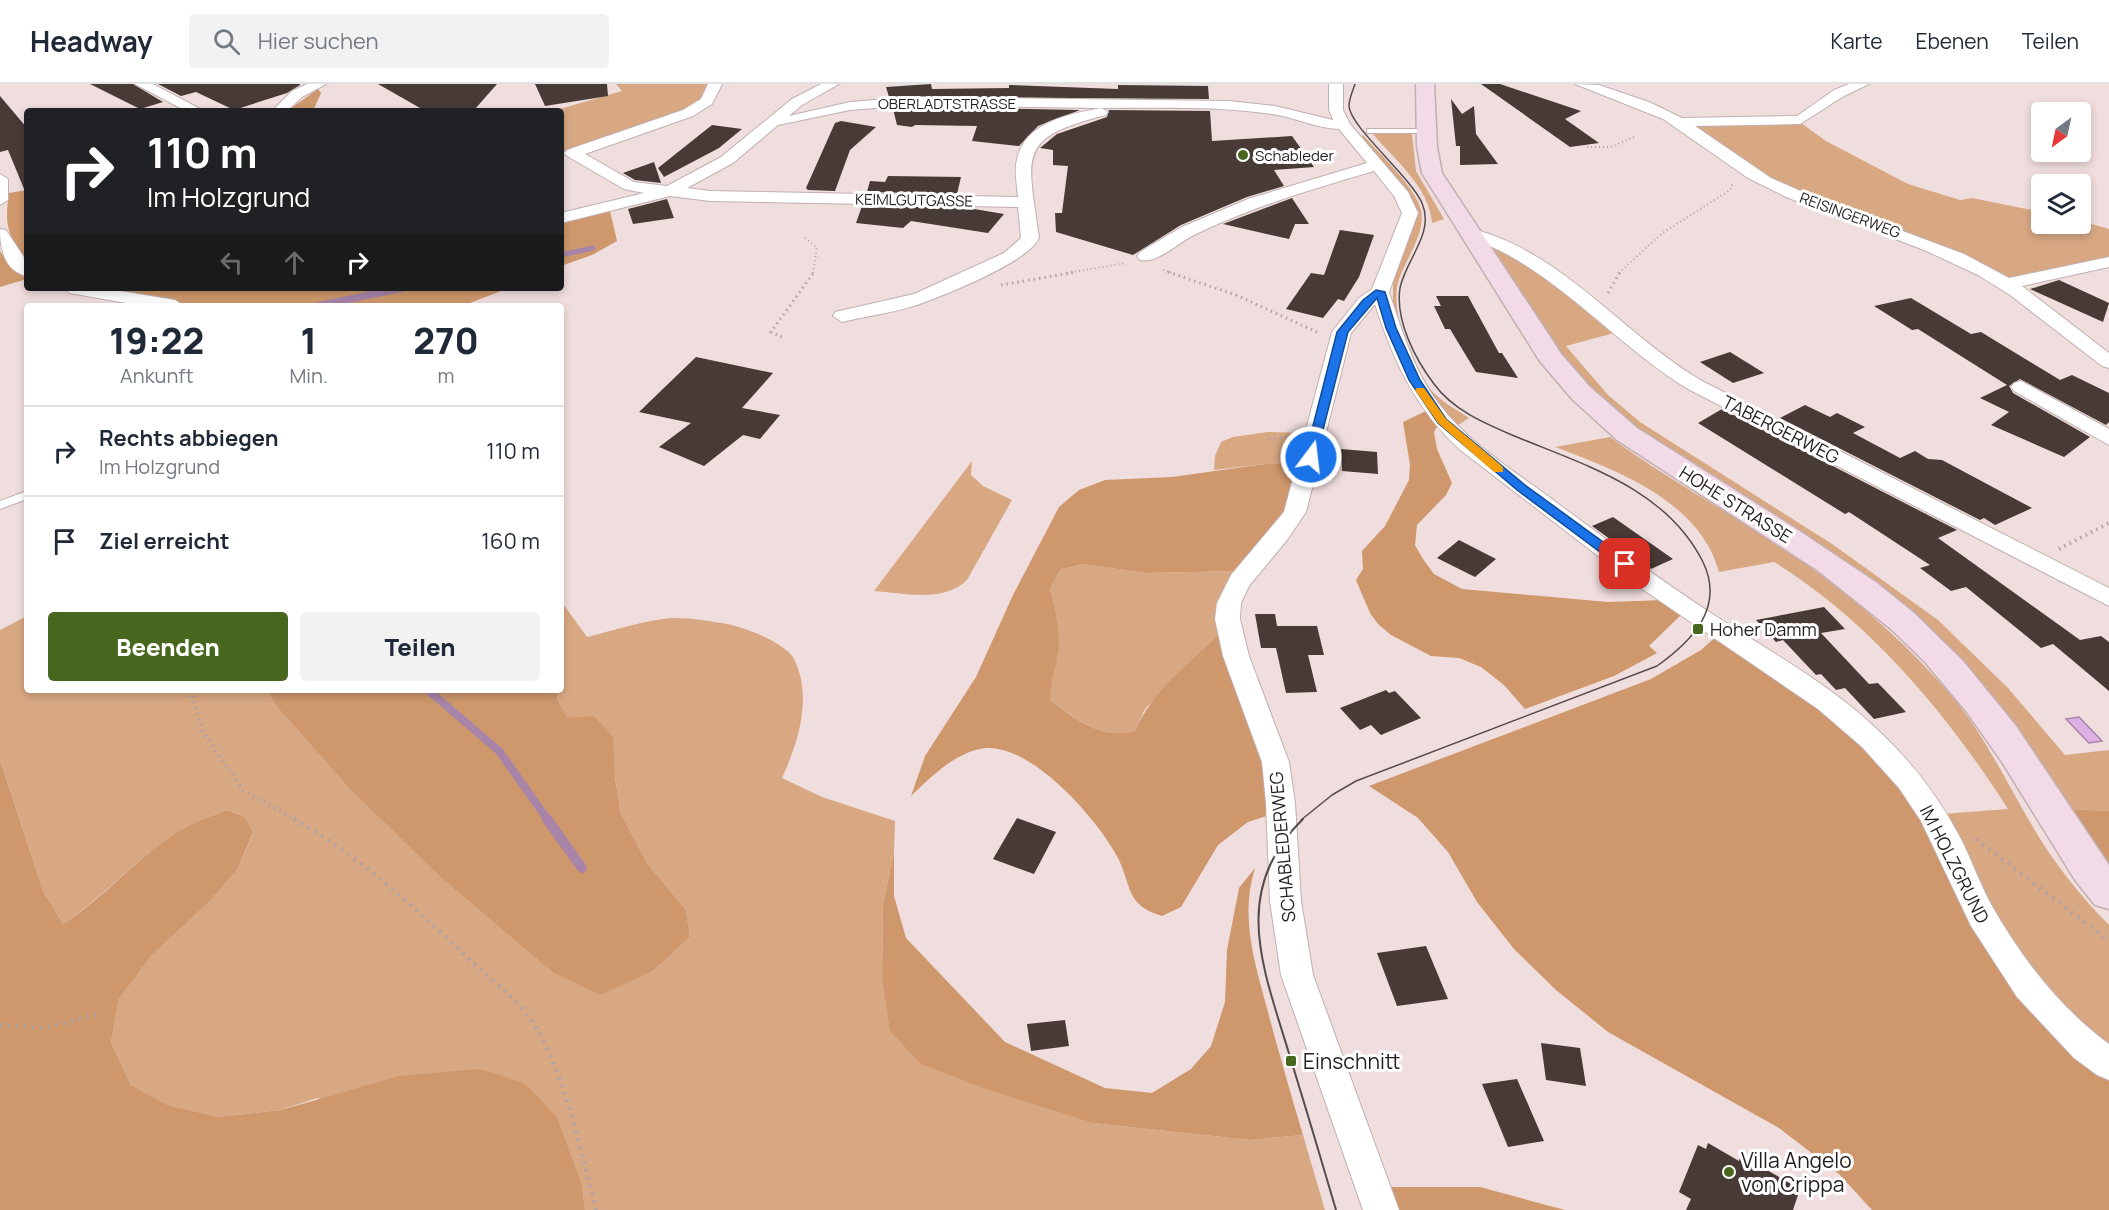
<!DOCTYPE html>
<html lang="de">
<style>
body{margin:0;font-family:Manrope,sans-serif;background:#f2f2f3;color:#1f2937;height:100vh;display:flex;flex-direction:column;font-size:22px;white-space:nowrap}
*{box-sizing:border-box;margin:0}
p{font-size:20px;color:#747a83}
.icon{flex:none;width:33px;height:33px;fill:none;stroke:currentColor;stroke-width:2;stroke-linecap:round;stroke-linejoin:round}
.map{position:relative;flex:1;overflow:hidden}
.details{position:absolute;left:24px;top:219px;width:540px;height:390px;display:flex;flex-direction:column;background:#fff;border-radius:6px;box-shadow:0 3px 9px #0003}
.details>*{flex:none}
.guide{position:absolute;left:24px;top:24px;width:540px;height:183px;border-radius:6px;box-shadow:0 3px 9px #0003;background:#202124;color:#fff;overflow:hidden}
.needle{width:39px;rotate:213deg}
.tools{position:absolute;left:2031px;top:18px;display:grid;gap:12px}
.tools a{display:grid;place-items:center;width:60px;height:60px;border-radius:6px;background:#fff;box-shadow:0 3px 9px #0003;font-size:30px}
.pin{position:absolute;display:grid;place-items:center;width:51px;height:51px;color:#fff;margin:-26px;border-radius:12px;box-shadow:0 3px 9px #0006}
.me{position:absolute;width:66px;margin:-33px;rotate:15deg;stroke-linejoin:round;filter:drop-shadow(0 0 4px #0008)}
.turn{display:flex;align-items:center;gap:21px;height:126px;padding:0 24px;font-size:27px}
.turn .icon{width:78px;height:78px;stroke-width:2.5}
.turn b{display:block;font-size:42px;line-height:51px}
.lanes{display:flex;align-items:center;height:57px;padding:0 24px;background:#0003;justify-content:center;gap:30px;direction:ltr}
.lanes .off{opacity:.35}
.eta{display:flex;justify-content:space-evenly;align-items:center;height:102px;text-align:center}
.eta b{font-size:36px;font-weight:800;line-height:42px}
.primary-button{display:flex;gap:12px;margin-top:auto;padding:12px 24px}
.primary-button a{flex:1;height:69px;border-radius:6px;background:#46671d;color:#fff;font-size:24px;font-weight:800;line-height:69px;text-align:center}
.primary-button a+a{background:#f2f2f3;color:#1f2937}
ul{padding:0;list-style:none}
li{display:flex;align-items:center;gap:18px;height:90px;padding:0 24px;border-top:2px solid #e0e1e3}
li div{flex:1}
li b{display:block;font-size:22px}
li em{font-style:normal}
header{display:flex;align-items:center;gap:36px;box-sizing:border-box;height:84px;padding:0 30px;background:#fff;border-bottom:2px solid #e0e1e3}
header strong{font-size:28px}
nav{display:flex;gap:33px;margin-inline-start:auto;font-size:21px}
.search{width:420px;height:54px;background:#f2f2f3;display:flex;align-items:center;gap:15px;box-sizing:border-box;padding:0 21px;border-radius:6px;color:#747a83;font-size:22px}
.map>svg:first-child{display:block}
</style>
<header>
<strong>Headway</strong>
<div class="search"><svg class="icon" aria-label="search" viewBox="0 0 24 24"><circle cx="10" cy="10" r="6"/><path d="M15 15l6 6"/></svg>Hier suchen</div>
<nav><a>Karte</a><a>Ebenen</a><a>Teilen</a></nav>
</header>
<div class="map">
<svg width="2109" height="1126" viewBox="0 0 2109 1126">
<rect width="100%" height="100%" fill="#f0ddde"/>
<g fill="#d8a883">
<path d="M616 0H711L700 21 566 69 561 67V27H553L622 7Z"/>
<path d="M1801 39 1826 57 1908 100 1960 116 1972 114 2041 128 2042 140H2080L2081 137 2109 145V174L2015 194H2006L1781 103 1691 41Z"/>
<path d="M1386 48 1412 50 1416 87 1444 135 1432 139C1430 104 1394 75 1372 49Z"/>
<path d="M1363 51C1378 68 1417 105 1421 126 1426 149 1406 175 1399 195 1388 227 1413 287 1435 310 1445 320 1457 326 1469 334L1455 343 1431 314 1393 234V198L1417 131 1409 112 1360 53Z"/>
<path d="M1489 162 1498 163 1585 221 1618 248 1566 262 1608 311 1640 338 1832 460 1938 536 2008 604 2065 671 2109 666V727L2069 725 2010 634 1978 596 1611 326 1564 277Z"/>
<path d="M1268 348 1309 349 1301 380H1265L1214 386 1215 372 1221 358 1233 353Z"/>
<path d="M1610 353C1666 394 1728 428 1786 466 1846 507 1902 554 1950 610 1985 651 2006 698 2034 745 2055 780 2080 812 2109 841V971L2024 886 1941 730 2008 725C1948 631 1870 537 1774 478L1719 488C1700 417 1616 386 1555 363Z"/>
<path d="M972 377 971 391 983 402 1012 416 967 496C944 519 904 509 874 507Z"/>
<path d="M1085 480 1146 489 1240 487 1220 549 1145 625 1135 647C1102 656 1076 635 1050 616V597L1058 571 1050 505 1060 486Z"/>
<path d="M561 517 587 553C612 547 638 538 663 535 683 532 707 537 727 540 744 543 786 559 794 575 813 613 798 659 782 694L822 713 895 737 894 768 883 820 882 892 1093 1039 1250 1056 1303 1051 1325 1126H585L582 1102 317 1014 281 1026 219 1033 166 1021 131 1001 111 958 119 915 152 871 209 818 237 786 253 750 245 733 227 726C213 732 197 736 184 744 140 771 106 811 63 840L43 807 0 676V546L27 532V606H267L277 623 347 702 654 886 690 853 686 826 647 779 621 730 615 693 568 634 557 615 558 606H561Z"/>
</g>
<g fill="#ce976c">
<path d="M318 5 321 9 313 27H287Z"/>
<path d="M27 106V179C8 151 4 143 9 109Z"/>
<path d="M610 127 617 157 592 171 561 182V155L564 154 561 138Z"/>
<path d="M0 167 12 185 27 195 0 203Z"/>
<path d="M91 204H509L462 222H186L154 212Z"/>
<path d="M1426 327 1438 341 1434 348 1437 365 1452 399 1446 411 1417 441 1415 461 1423 475 1434 490 1462 505 1608 518 1665 516 1683 529 1649 562 1657 569 1614 592 1525 625 1504 601 1481 583 1459 574 1431 572 1391 551 1378 540 1370 529 1356 496 1363 485 1362 467 1385 442 1409 396 1410 381 1403 338Z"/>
<path d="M1265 380H1301L1289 424 1240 487 1146 489 1084 480 1060 486 1050 505C1055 527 1061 547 1058 570 1055 587 1050 597 1050 616 1075 635 1102 656 1135 647 1154 604 1188 582 1220 549L1266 683 1273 730 1248 738 1218 761 1181 823 1162 832C1125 821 1132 802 1118 774 1098 736 1033 661 986 664 956 667 931 693 911 712L925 672 976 593 1013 511 1059 423 1079 406 1105 396 1172 393Z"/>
<path d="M1719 550 1875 667 1944 770 2109 986V1126H1872L1839 1090 1779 1044 1608 948 1556 906 1514 865 1477 818 1448 768 1418 734 1369 702 1651 595 1701 566Z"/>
<path d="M267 606H558L557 615 568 634 594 632 613 653 615 693 621 730 647 779 686 826 690 853 654 886 601 911 554 889 444 796 347 702 277 623Z"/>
<path d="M0 676 43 807 63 840C107 812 140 770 184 744 197 736 213 732 227 726L245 733 253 749 237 786 209 818 152 871 119 915 111 958 131 1001 167 1021 219 1033 281 1026 399 992 480 985 524 999 557 1033 582 1102 585 1126H0Z"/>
<path d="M2069 725 2109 727V782Z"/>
<path d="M894 768V812L906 854 1005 958 1105 1004 1152 1009 1191 985 1211 962 1225 918 1227 866 1239 804 1255 784C1239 835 1256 883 1269 932 1280 972 1291 1011 1303 1051L1250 1056 1093 1039 986 1005 921 980 890 947 882 892 883 820Z"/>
<path d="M1388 1103H1480L1565 1126H1395Z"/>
</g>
<path fill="#dfb0e3" stroke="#a784a8" stroke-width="1.5" d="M2079 633 2102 657 2089 659 2066 635Z"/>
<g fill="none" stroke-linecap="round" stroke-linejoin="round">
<path stroke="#a784a8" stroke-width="5" d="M561 171 593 164"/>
<path stroke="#a784a8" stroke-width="7" d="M317 222 403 204"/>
<path stroke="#a784a8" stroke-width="8" d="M428 606 499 667 548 736"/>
<path stroke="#a784a8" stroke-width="10" d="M547 735 582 784"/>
</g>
<g fill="#483a36">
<path d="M90 0H133L163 18 140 25Z"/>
<path d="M158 0H300V1L287 9 234 26 196 8 181 12Z"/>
<path d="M378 0H497L475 25 420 24Z"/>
<path d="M535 0H607L608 12 545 22Z"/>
<path d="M931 0 932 5 1009 4V1L1118 5V1L1208 2 1209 15 889 13 886 3Z"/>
<path d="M1481 0H1500L1581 27 1565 35 1599 59 1570 63Z"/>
<path d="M0 12 27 44V112L8 66 0 68Z"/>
<path d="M1451 15 1462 30 1474 22 1476 50 1498 80 1460 81V62H1456Z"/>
<path d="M912 23 1080 26 1038 42 1019 62 972 57 977 42 915 41 912 43 897 41 893 25Z"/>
<path d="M1109 26 1210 27 1212 57 1292 52 1314 83 1274 86 1284 102 1247 113 1181 141 1133 171 1056 148 1055 129H1062L1068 82 1053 81V66L1040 64 1057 50 1107 33Z"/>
<path d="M841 37 876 43 850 66 835 107 808 106 806 104 835 39Z"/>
<path d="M712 41 742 45 719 64 664 93 658 84Z"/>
<path d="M654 78 661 99 635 96 623 89Z"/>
<path d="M888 92 961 93 957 110 867 108 870 97 885 98Z"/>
<path d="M1292 114 1309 140H1295L1289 155 1223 140Z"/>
<path d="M667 115 674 134 633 140 628 125Z"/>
<path d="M862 122 968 124 1004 130 988 149 911 137 903 144 856 139Z"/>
<path d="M1340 146 1374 151 1359 193 1344 217 1338 215 1323 234 1286 225 1311 189 1324 191Z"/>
<path d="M2059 196 2109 219 2103 238 2030 205Z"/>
<path d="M1436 212H1468L1499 269H1502L1518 294 1476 288 1450 245H1445L1434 222H1441Z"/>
<path d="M1911 214 1971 250 1981 248 2060 296 2072 291 2109 309V338L2106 341 2020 295 2009 302 2013 309 2090 353 2064 373 1991 341 2009 328 1980 314 2007 301 1918 245 1912 246 1874 222Z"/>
<path d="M1730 268 1764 289 1733 299 1700 278Z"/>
<path d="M696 273 773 289 742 324 780 331 760 355 743 351 704 382 659 363 691 339 639 328Z"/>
<path d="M1805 321 1830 333 1837 329 1865 343 1853 349 1900 374 1915 367 1928 375 1942 376 2032 424 1995 441 1984 434 1980 436 1780 334Z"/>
<path d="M1722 325 1957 446 1938 454 2080 556 2101 552 2109 558V607L2053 560 2041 564 1966 503 1951 507 1920 484 1930 481 1849 428 1845 430 1698 339Z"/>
<path d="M1341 365 1377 368 1378 390 1342 387Z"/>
<path d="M1613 433 1673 475 1651 485 1592 442Z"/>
<path d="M1459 456 1496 475 1475 493 1437 474Z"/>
<path d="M1824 523 1845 545 1821 549 1869 600 1878 599 1906 628 1874 635 1845 604 1836 606 1821 590 1816 591 1783 556 1776 558 1756 536Z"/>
<path d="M1255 530H1275L1277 542H1317L1324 571H1308L1317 608 1286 609 1276 564H1261Z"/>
<path d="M1386 606 1389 609 1395 607 1421 634 1381 651 1371 641 1360 646 1340 624Z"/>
<path d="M1017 734 1056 748 1034 790 993 775Z"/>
<path d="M1426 862 1448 915 1397 922 1377 869Z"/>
<path d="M1065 936 1069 962 1031 967 1027 940Z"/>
<path d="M1541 959 1580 964 1586 1002 1546 996Z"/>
<path d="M1517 995 1544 1057 1508 1063 1482 1000Z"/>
<path d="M1708 1059 1739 1077 1741 1071 1791 1100 1789 1106 1798 1111 1793 1126H1686L1691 1115 1679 1108 1698 1061 1706 1065Z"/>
</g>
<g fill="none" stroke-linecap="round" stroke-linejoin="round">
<defs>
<g id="lane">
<path d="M1367 45H1426L1430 47 1426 49H1367Z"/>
<path d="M27 407V415L0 425V417Z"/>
</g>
<g id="street">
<path d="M135 0H153L204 27H186Z"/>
<path d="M307 0H326L302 13 287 27H272L292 7Z"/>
<path d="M708 0H722L712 20 693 32 585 70 634 98 667 102 721 73 792 15 821 0H839L802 21 789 32 850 18 912 13 1229 17 1275 22 1333 36 1329 26V0H1343V26L1350 40 1408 108 1418 129 1389 208C1402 246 1414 288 1439 320 1467 357 1508 383 1545 410 1601 451 1656 494 1714 531 1772 569 1835 603 1884 652 1917 684 1942 718 1963 759 1973 780 1981 802 1992 822 2022 875 2060 924 2109 960V996L2097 991 2074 974 2017 913 1971 842 1921 737 1899 704 1862 663 1818 625 1632 498 1459 365C1415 324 1393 276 1375 220L1351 249 1306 428 1287 456 1249 502 1241 519 1240 535 1249 572 1289 678 1295 719 1301 817 1313 891 1399 1126H1363L1281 891 1270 817 1266 719 1262 678 1223 572 1215 535 1217 519 1231 491 1284 428 1332 248 1359 214 1372 205 1402 129 1394 112 1374 87C1313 105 1254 122 1196 150 1180 157 1158 180 1140 176L1137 172 1140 168 1182 143 1248 115 1367 79 1339 45C1315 44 1294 33 1272 30 1216 22 1158 24 1101 24L1108 28 1106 31C1015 54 1028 71 1039 154 1027 178 954 207 928 217 901 228 870 231 842 238L833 232 835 228 914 210 1004 169 1021 154 1018 123 710 117 670 112 561 139V129L644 109 624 105 567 72 564 69 567 66 683 26 701 15ZM912 21 1101 24C1069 30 1025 38 1017 75 1014 87 1017 101 1018 113L710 107 687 104 733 79 778 41 850 26Z"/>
<path d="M1575 0 1599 1 1649 18 1682 34 1797 32 1834 6 1849 0H1869L1844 12 1800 40 1695 42 1771 94 1825 118 1964 170 2009 194 2109 173V183L2022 202 2109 269V284L2102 282 2010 211 1978 191 1924 166 1786 113 1748 94 1663 35Z"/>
<path d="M0 90 8 95V116L0 121Z"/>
<path d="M0 145 6 146 27 178V192C4 187 0 165 0 145Z"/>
<path d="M1472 145C1560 166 1625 252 1702 297L2109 504V522L1688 305C1617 263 1543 173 1466 154L1463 150 1466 146Z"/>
<path d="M61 204H102L175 216 184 222H143L70 209Z"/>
<path d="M2021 297 2109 345V361L2014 307 2011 303 2014 299Z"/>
</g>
<path id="secondary" d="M1416 0H1434L1437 63 1442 89 1562 271 1590 303 1637 344 1798 446 1877 499 1914 529 1963 577 2016 642 2109 781V825L2095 821 2075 796 2002 678 1966 627 1925 578 1891 545 1817 486 1617 356 1572 315 1539 276 1422 89 1417 63Z"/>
</defs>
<use href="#lane" stroke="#c1afb1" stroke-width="2"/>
<use href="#street" stroke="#c1afb1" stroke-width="2"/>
<use href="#secondary" stroke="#c1afb1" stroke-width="3"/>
<g stroke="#b1a2a3" stroke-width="2" stroke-dasharray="1 3" stroke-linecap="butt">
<path d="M1587 63H1611L1634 53"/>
<path d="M805 154 817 164 813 189"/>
<path d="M1163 186 1173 189"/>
<path d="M1067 189 1126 179"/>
<path d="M1619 189 1661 150 1730 106 1733 99"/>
</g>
<g stroke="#b1a2a3" stroke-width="3" stroke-dasharray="1.5 4" stroke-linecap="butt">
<path d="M1168 188 1236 211 1319 249"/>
<path d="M1001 201 1076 188"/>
<path d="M1608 209 1620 188"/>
<path d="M782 253 771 248 814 188"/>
<path d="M1269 355 1291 353"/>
</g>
<g stroke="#b1a2a3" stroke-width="4" stroke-dasharray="1.5 4.5" stroke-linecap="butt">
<path d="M2059 465 2109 439"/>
<path d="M190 606 203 648 243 706 296 736"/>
</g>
<g stroke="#b1a2a3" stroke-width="4.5" stroke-dasharray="2 6" stroke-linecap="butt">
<path d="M294 735C360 772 419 827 474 880 491 896 512 911 527 930 559 969 584 1075 596 1126"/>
<path d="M1976 755 2109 857"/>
<path d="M0 941 44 944 98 930"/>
</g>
<use href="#lane" fill="#fff" fill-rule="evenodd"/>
<use href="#street" fill="#fff" fill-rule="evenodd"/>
<use href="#secondary" fill="#f3dae7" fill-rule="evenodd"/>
<path stroke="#564c4d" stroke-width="1.5" d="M1301 736 1332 711 1356 697 1657 582C1692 557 1725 524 1703 478 1666 404 1584 381 1512 351 1484 339 1453 326 1434 300 1415 275 1395 236 1400 204 1406 175 1435 149 1422 119 1410 92 1350 43 1349 22 1349 15 1353 6 1355 0"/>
<path stroke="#564c4d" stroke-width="2" d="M1303 735C1228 808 1265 888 1290 973 1306 1024 1321 1075 1336 1126"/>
</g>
<path fill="#1a73e8" stroke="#114b97" stroke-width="1.5" d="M1376 206 1385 208 1396 244 1420 296 1446 335 1525 401 1629 477V483H1620L1517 406 1438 339 1409 296 1386 244 1377 214 1348 248 1316 373 1306 375 1305 373 1337 248 1363 216Z"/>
<path fill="#f59e0b" d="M1417 304H1424L1446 335 1503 383V388H1494L1438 339 1415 306Z"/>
<g fill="#46671d" stroke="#fff" stroke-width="2">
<circle cx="1243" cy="71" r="6"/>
<rect x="1692" y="539" width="12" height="12" rx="3"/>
<rect x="1285" y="971" width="12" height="12" rx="3"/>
<circle cx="1729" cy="1088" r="6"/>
</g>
<g text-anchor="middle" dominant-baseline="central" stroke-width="6" stroke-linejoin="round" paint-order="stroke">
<g font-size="15" fill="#241d1e" stroke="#fff">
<text x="947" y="19">OBERLADTSTRASSE</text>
<text transform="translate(914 116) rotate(1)">KEIMLGUTGASSE</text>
<text transform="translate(1850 131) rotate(20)">REISINGERWEG</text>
</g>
<g font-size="15" fill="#241d1e" stroke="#fff" text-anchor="start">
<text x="1255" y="71">Schableder</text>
</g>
<g font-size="18" fill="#241d1e" stroke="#fff">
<text transform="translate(1781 345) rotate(27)">TABERGERWEG</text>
<text transform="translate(1736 420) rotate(32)">HOHE STRASSE</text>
<text transform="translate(1282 763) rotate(-95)">SCHABLEDERWEG</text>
<text transform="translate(1955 780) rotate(63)">IM HOLZGRUND</text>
</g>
<g font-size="18" fill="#241d1e" stroke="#fff" text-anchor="start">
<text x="1710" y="545">Hoher Damm</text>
</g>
<g font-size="21" fill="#241d1e" stroke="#fff" text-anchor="start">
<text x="1303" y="977">Einschnitt</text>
<text x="1741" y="1076">Villa Angelo<tspan x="1741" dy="24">von Crippa</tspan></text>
</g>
</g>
</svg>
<div class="tools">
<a><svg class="needle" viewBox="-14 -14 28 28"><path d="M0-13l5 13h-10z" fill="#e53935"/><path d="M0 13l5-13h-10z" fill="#747a83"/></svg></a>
<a><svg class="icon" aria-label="layers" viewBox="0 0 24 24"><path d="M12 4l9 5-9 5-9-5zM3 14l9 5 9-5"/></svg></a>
</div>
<div class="pin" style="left:1625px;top:480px;background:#d93025"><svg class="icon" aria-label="arrive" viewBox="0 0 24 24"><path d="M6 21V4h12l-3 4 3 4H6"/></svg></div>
<svg class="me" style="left:1311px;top:373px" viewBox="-20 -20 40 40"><circle r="17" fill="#1a73e8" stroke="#fff" stroke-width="3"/><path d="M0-11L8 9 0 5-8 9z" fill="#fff"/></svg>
<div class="guide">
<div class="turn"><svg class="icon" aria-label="right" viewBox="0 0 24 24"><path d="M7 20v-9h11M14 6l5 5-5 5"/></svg><div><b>110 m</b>Im Holzgrund</div></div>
<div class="lanes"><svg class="icon off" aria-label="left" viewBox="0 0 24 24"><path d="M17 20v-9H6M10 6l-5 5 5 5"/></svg><svg class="icon off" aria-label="ahead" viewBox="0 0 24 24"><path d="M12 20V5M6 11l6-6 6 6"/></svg><svg class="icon" aria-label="right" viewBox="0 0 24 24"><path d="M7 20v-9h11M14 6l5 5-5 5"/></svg></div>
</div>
<section class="details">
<div class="eta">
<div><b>19:22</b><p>Ankunft</p></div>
<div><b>1</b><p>Min.</p></div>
<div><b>270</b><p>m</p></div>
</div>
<ul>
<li><svg class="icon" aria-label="right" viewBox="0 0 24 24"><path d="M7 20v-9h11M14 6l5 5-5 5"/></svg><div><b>Rechts abbiegen</b><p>Im Holzgrund</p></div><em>110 m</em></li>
<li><svg class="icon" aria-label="arrive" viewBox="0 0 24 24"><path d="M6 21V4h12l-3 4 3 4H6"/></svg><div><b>Ziel erreicht</b></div><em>160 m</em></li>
</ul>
<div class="primary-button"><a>Beenden</a><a>Teilen</a></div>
</section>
</div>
